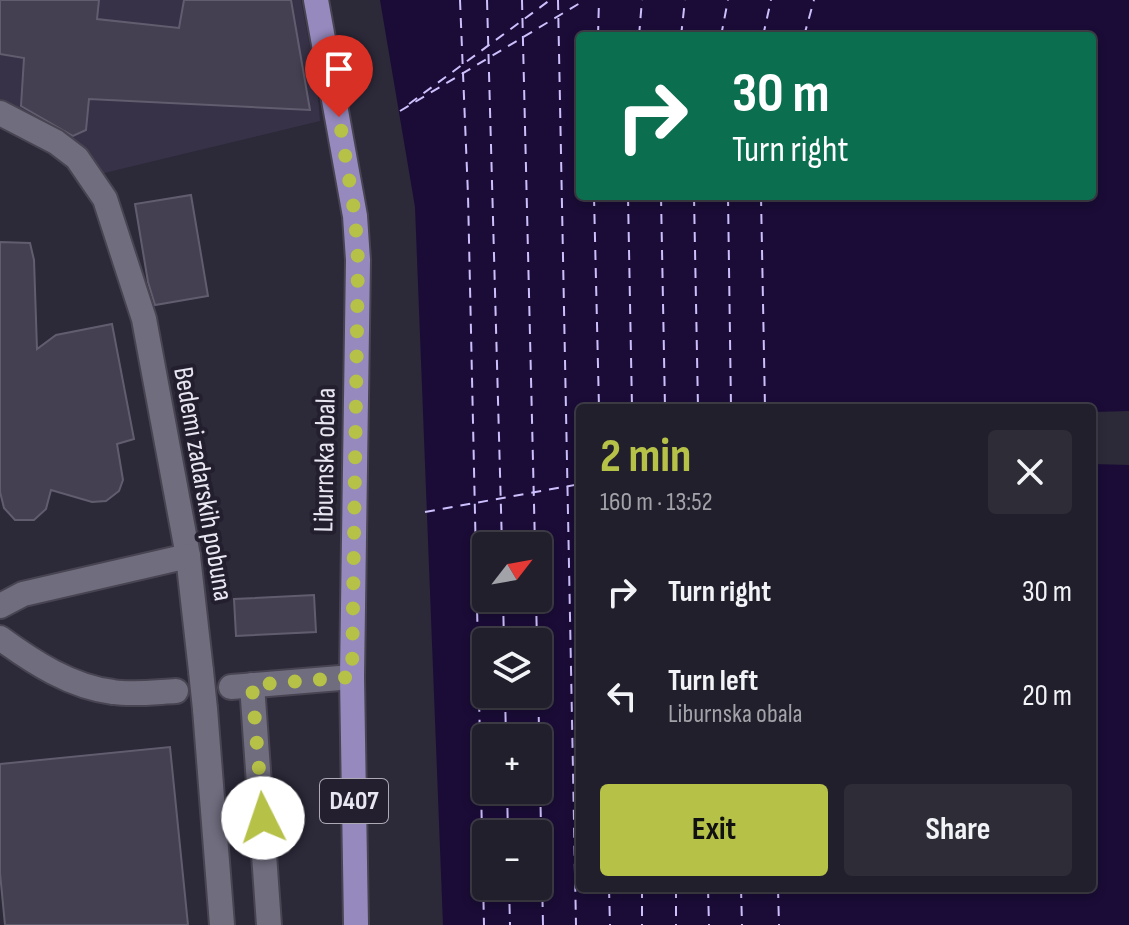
<!DOCTYPE html>
<meta charset="utf-8">
<style>
body{margin:0;font-family:"Sofia Sans Condensed",sans-serif;background:#2d2c37;color:#f1f3f6;height:100vh;display:flex;flex-direction:column;font-size:30px;white-space:nowrap}
*{box-sizing:border-box;margin:0}
p{font-size:26px;color:#a2a2a9}
.icon{flex:none;width:44px;height:44px;fill:none;stroke:currentColor;stroke-width:2;stroke-linecap:round;stroke-linejoin:round}
.map{position:relative;flex:1;overflow:hidden}
.side{position:absolute;left:576px;top:404px;width:520px;height:488px;display:flex;flex-direction:column;background:#211f2b;border-radius:8px;box-shadow:0 4px 12px #0003,0 0 0 2px #3e3d47}
.side>*{flex:none}
.top-card{position:absolute;left:576px;top:32px;width:520px;height:168px;border-radius:8px;box-shadow:0 4px 12px #0003,0 0 0 2px #3e3d47;background:#0b6e4f;color:#fff;overflow:hidden}
.needle{width:52px;rotate:59deg}
.tools{position:absolute;left:472px;top:532px;display:grid;gap:16px}
.tools a{display:grid;place-items:center;width:80px;height:80px;border-radius:8px;background:#211f2b;box-shadow:0 4px 12px #0003,0 0 0 2px #3e3d47;font-size:40px}
.pin{position:absolute;display:grid;place-items:center;width:68px;height:68px;color:#fff;margin:-82px -34px;border-radius:50% 50% 50% 0;rotate:-45deg;box-shadow:0 0 8px #0007}
.pin .icon{rotate:45deg}
.me{position:absolute;width:88px;margin:-44px;rotate:356deg;stroke-linejoin:round;filter:drop-shadow(0 0 6px #0008)}
.turn{display:flex;align-items:center;gap:28px;height:168px;padding:0 24px;font-size:36px}
.turn .icon{width:104px;height:104px;stroke-width:2.5}
.turn b{display:block;font-size:56px;line-height:68px}
.round{display:grid;place-items:center;flex:none;width:84px;height:84px;border-radius:8px;background:#2d2c37}
.headline{display:flex;align-items:center;justify-content:space-between;height:136px;padding:0 24px}
h1{font-size:48px;font-weight:700;line-height:60px;color:#b6c148}
.action{display:flex;gap:16px;margin-top:auto;padding:16px 24px}
.action a{flex:1;height:92px;border-radius:8px;background:#b6c148;color:#111;font-size:32px;font-weight:700;line-height:92px;text-align:center}
.action a+a{background:#2d2c37;color:#f1f3f6}
ul{padding:0;list-style:none}
li{display:flex;align-items:center;gap:24px;height:104px;padding:0 24px}
li div{flex:1}
li b{display:block;font-size:30px}
li em{font-style:normal}
.map>svg:first-child{display:block}
</style>
<div class="map">
<svg width="1129" height="925" viewBox="0 0 1129 925">
<rect width="100%" height="100%" fill="#2c2939"/>
<path fill="#373247" d="M0 0H301L317 85 320 121 92 176 0 113Z"/>
<path fill="#1a0c36" fill-rule="evenodd" d="M380 0H1129V411L1092 412V408H580V888H1092V464L1129 465V925H443L415 207ZM580 36H1092V196H580ZM486 546H538V598H486ZM486 642H538V694H486ZM486 738H538V790H486ZM486 834H538V886H486Z"/>
<g fill="none" stroke-linecap="round" stroke-linejoin="round">
<g stroke="#ccbffc" stroke-width="2" stroke-dasharray="10 8" stroke-linecap="butt">
<path d="M460 0 468 195 484 925"/>
<path d="M487 0 502 546"/>
<path d="M522 0 535 546"/>
<path d="M558 0 576 925"/>
<path d="M598 36 599 0"/>
<path d="M639 36 642 0"/>
<path d="M681 36 685 0"/>
<path d="M721 36 728 0"/>
<path d="M763 36 771 0"/>
<path d="M804 36 814 0"/>
<path d="M409 104 550 0"/>
<path d="M400 111 585 0"/>
<path d="M594 196 599 408"/>
<path d="M628 196 632 408"/>
<path d="M661 196 665 408"/>
<path d="M694 196 698 408"/>
<path d="M728 196 731 408"/>
<path d="M761 196 765 408"/>
<path d="M425 512 580 484"/>
<path d="M503 598 504 642"/>
<path d="M536 598 537 642"/>
<path d="M538 681 543 925"/>
<path d="M505 694 506 738"/>
<path d="M507 790 508 834"/>
<path d="M509 886 510 925"/>
<path d="M609 888 610 925"/>
<path d="M642 888V925"/>
<path d="M676 888V925"/>
<path d="M708 888 709 925"/>
<path d="M741 888 742 925"/>
<path d="M778 888 779 925"/>
</g>
</g>
<g fill="#444051" stroke="#615d6f" stroke-width="2">
<path d="M0 0H99L97 19 179 28 184 0H291L310 110 89 99 86 130 73 136 21 106 24 58 0 54Z"/>
<path d="M191 195 208 296 155 305 148 282 135 204Z"/>
<path d="M0 242 30 243 34 260 37 349 56 335 112 324 134 439 117 444 123 480 119 491 106 501 92 502 51 490 46 509 34 520H15L4 508 0 492Z"/>
<path d="M314 595 316 632 236 636 234 599Z"/>
<path d="M170 747 188 925H5L0 873V764Z"/>
</g>
<g fill="none" stroke-linecap="round" stroke-linejoin="round">
<defs>
<g id="minor">
<path d="M0 113 56 142 77 158 105 199 144 319 188 556 201 671"/>
<path d="M0 606 23 594 188 556"/>
<path d="M0 638C33 662 71 687 113 692 133 695 156 692 176 691"/>
<path d="M252 685 269 925"/>
<path d="M231 687 352 677"/>
<path d="M205 709 222 925"/>
</g>
<path id="major" d="M316 0 355 216 358 260 352 677 356 925"/>
</defs>
<use href="#minor" stroke="#484452" stroke-width="28"/>
<use href="#major" stroke="#484452" stroke-width="28"/>
<use href="#minor" stroke="#706d7f" stroke-width="24"/>
<use href="#major" stroke="#9589bd" stroke-width="24"/>
<defs>
<path id="minor-bridge" d="M201 671 205 709"/>
</defs>
<use href="#minor-bridge" stroke="#484452" stroke-width="28" stroke-linecap="butt"/>
<use href="#minor-bridge" stroke="#706d7f" stroke-width="24"/>
</g>
<g fill="none" stroke-linecap="round" stroke-linejoin="round">
<path stroke="#b6c148" stroke-width="14" stroke-dasharray="0 25.2" d="M263 818 252 685 352 677 358 260 355 216 339 117"/>
</g>
<g text-anchor="middle" dominant-baseline="central" stroke-width="8" stroke-linejoin="round" paint-order="stroke">
<rect fill="#231f2e" stroke="#adaab6" stroke-width="2" x="320" y="779" width="68" height="44" rx="6"/>
<g font-size="26" font-weight="bold" fill="#e8e6f1">
<text x="354" y="801">D407</text>
</g>
<g font-size="28" fill="#e8e6f1" stroke="#231f2e">
<text transform="translate(325 460) rotate(-89)">Liburnska obala</text>
<text transform="translate(203 484) rotate(80)">Bedemi zadarskih pobuna</text>
</g>
</g>
</svg>
<div class="tools">
<a><svg class="needle" viewBox="-14 -14 28 28"><path d="M0-13l5 13h-10z" fill="#e53935"/><path d="M0 13l5-13h-10z" fill="#a2a2a9"/></svg></a>
<a><svg class="icon" aria-label="layers" viewBox="0 0 24 24"><path d="M12 4l9 5-9 5-9-5zM3 14l9 5 9-5"/></svg></a>
<a>+</a>
<a>−</a>
</div>
<div class="pin" style="left:339px;top:117px;background:#d93025"><svg class="icon" aria-label="arrive" viewBox="0 0 24 24"><path d="M6 21V4h12l-3 4 3 4H6"/></svg></div>
<svg class="me" style="left:263px;top:818px" viewBox="-20 -20 40 40"><circle r="19" fill="#fff"/><path d="M0-13L10 11 0 6-10 11z" fill="#b6c148"/></svg>
<div class="top-card">
<div class="turn"><svg class="icon" aria-label="right" viewBox="0 0 24 24"><path d="M7 20v-9h11M14 6l5 5-5 5"/></svg><div><b>30 m</b>Turn right</div></div>
</div>
<section class="side">
<div class="headline"><div><h1>2 min</h1><p>160 m · 13:52</p></div><a class="round"><svg class="icon" aria-label="close" viewBox="0 0 24 24"><path d="M6 6l12 12M18 6L6 18"/></svg></a></div>
<ul>
<li><svg class="icon" aria-label="right" viewBox="0 0 24 24"><path d="M7 20v-9h11M14 6l5 5-5 5"/></svg><div><b>Turn right</b></div><em>30 m</em></li>
<li><svg class="icon" aria-label="left" viewBox="0 0 24 24"><path d="M17 20v-9H6M10 6l-5 5 5 5"/></svg><div><b>Turn left</b><p>Liburnska obala</p></div><em>20 m</em></li>
</ul>
<div class="action"><a>Exit</a><a>Share</a></div>
</section>
</div>
